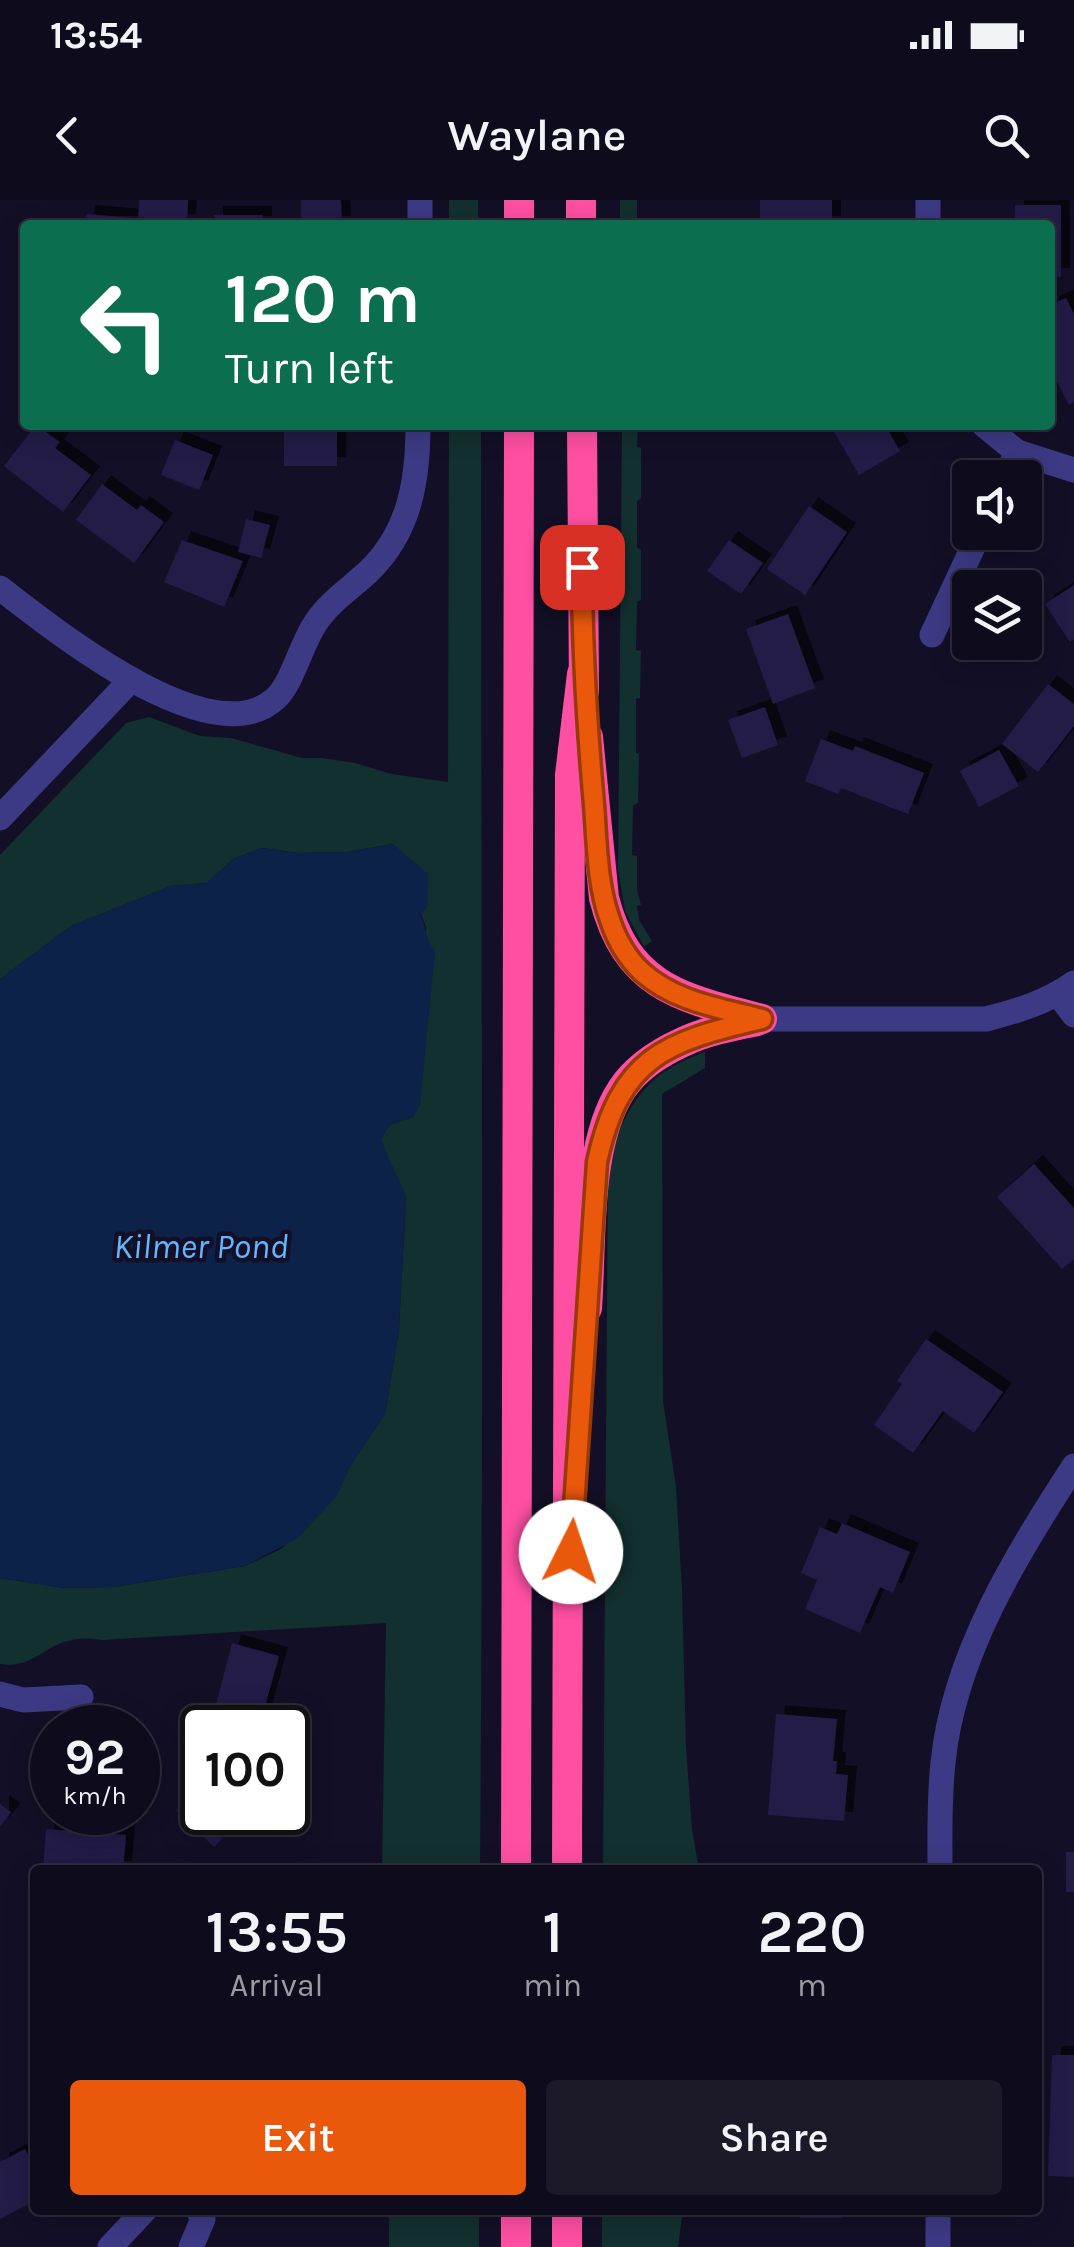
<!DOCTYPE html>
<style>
body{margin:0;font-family:Karla,sans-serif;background:#1c1929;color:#f1f3f6;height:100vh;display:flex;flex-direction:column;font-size:38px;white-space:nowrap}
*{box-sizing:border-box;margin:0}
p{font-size:32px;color:#9b9ba3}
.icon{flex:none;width:55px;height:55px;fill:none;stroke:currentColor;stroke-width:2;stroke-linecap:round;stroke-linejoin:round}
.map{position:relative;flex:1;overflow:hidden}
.sheet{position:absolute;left:30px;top:1665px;width:1012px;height:350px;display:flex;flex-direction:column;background:#0e0b1c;border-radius:10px;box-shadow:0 5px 25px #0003,0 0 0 2px #2e2b3b}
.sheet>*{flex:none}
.hud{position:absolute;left:20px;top:20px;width:1035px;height:210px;border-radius:10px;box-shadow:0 5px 25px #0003,0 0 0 2px #2e2b3b;background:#0b6e4f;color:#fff;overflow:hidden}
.controls{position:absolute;left:952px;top:260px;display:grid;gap:20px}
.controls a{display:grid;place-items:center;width:90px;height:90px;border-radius:10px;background:#0e0b1c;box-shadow:0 5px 25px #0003,0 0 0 2px #2e2b3b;font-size:50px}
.speed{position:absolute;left:30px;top:1505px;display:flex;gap:20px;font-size:50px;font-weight:700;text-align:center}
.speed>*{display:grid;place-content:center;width:130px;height:130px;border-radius:50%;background:#0e0b1c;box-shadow:0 5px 25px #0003,0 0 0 2px #2e2b3b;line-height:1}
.speed small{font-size:25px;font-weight:400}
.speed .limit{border:5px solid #111;border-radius:15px;background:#fff;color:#111}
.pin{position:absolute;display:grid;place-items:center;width:85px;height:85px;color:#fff;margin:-42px;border-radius:20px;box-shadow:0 5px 15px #0006}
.me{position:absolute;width:110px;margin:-55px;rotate:4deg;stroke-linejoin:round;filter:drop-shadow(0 0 8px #0008)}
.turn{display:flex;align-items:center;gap:35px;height:210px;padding:0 40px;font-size:45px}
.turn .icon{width:130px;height:130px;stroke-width:2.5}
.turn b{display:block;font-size:70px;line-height:85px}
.eta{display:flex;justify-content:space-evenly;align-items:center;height:170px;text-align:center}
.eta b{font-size:60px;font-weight:600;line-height:70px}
.action{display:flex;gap:20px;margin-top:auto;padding:20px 40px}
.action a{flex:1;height:115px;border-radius:10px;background:#ea580c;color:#fff;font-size:40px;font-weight:600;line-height:115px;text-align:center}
.action a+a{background:#1c1929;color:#f1f3f6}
.status{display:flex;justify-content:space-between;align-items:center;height:70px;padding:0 50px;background:#0e0b1c;direction:ltr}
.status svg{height:28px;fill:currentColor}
header{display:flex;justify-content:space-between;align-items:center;height:130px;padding:0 40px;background:#0e0b1c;font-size:45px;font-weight:600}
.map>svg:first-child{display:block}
</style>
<div class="status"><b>13:54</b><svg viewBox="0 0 49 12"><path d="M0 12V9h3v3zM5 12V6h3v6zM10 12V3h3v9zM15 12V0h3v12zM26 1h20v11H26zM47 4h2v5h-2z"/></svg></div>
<header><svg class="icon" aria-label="back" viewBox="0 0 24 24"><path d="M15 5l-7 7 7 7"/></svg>Waylane<svg class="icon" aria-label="search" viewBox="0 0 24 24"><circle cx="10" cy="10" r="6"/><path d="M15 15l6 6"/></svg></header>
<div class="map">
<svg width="1074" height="2047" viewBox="0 0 1074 2047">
<defs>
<filter id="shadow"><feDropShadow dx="9" dy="-9" stdDeviation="0" flood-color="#0009"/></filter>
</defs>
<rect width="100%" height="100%" fill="#130f26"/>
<g fill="#12302f">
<rect x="449" y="0" width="29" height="25"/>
<rect x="620" y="0" width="17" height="25"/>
<path d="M449 225H481C481 707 484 1188 480 1670H382L386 1423 102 1440C48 1430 40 1471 0 1464V1378L65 1388 113 1387 245 1366 281 1349 335 1297 352 1263 385 1214 399 1129 406 997 380 940 389 925 413 917 435 752 426 741V727L393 644 346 652 298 653 262 648 233 659 207 683 171 686 71 726 0 779V655L126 523 149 517 200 536 231 538 302 558H323L355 563 391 574 448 582Z"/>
<path d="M622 225H638L637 247 641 248V299L637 301V348L641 349V400L637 402 636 450 641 451 640 498 636 499V553L639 554 638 603 633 605 632 655 637 656V690L641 705 637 706 639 720 652 741 644 747 625 711 618 669Z"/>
<path d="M705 852V868L662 894 663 1201 676 1287 682 1389 686 1547 692 1629 699 1670H603L608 959C630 902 644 874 705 852Z"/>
<rect x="389" y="2010" width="90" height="37"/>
<path d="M602 2010H683L678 2047H602Z"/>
</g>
<path fill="#0c2248" d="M393 644 428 674 427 707 420 715C427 728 425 740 435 751L420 905 413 917 389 925 381 940 406 997 399 1129 385 1214 352 1263 336 1297 298 1338 245 1366 113 1387 65 1388 0 1378V779L71 726 171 686 207 683 233 659 262 648 298 653 346 652Z"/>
<g fill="#241b47" filter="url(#shadow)">
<path d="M139 0H188L187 23 138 21Z"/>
<path d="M301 0H341L342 25H301Z"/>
<rect x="760" y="0" width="72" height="25"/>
<path d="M1015 5H1061V77H1050V25H1015Z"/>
<path d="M86 14 135 18 134 25H85Z"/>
<rect x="214" y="15" width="49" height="10"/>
<path d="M1066 98 1074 114V202L1069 205 1058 183 1052 185 1050 180V105Z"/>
<path d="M36 225 60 242 55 248 91 275 63 312 4 266Z"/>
<rect x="284" y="225" width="53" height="41"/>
<path d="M830 225H885L900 251 859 275Z"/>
<path d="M175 240 213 255 199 290 161 275Z"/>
<path d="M102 284 137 310 141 305 164 322 134 363 76 320Z"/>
<path d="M809 306 847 332 805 395 767 369Z"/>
<path d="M246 319 270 325 261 358 238 352Z"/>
<path d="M182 340 243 361 224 407 164 382Z"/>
<path d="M729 340 763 363 741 394 707 371Z"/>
<path d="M1074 385V439L1070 442 1045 404Z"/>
<path d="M788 414 815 488 773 504 746 429Z"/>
<path d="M1048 484 1074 504V526L1038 572 1002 544Z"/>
<path d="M765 507 778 545 742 558 728 520Z"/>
<path d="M821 539 853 551 855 546 924 573 908 614 841 588 838 594 805 581Z"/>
<path d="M999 550 1019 586 979 607 960 571Z"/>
<path d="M1034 964 1074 1008V1059L1062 1069 997 997Z"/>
<path d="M926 1139 1003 1192 974 1233 943 1211 913 1253 874 1225 902 1184 897 1181Z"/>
<path d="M842 1323 910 1352 893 1393 880 1387 860 1433 805 1409 817 1380 801 1373 820 1327 837 1334Z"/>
<path d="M232 1443 279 1456 259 1528H210Z"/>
<path d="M776 1514 837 1519 833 1561H837L836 1574 848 1575 844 1621 768 1615Z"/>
<path d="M202 1583V1612H247L214 1647 176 1610Z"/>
<path d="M0 1604 11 1612 0 1627Z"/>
<path d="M46 1629 126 1635 123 1670H43Z"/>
<rect x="1066" y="1652" width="8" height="40"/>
<path d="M1052 1855H1074V1977L1048 1976Z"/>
<path d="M25 1949 35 1970V2001L0 2019V1962Z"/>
<rect x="800" y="2010" width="42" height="8"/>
</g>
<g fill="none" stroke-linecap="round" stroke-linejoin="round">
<g stroke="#3d3a85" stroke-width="25">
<path d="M420 0V25"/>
<path d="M928 25V0"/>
<path d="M984 225 1017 252 1074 270"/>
<path d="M1005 278 1017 252"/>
<path d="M0 388C51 427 210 557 275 499 295 481 301 438 323 413 336 397 353 386 368 372 410 332 418 280 418 225"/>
<path d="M932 435 980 332"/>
<path d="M0 618 130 481"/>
<path d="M1058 794 1074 815"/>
<path d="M762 819H986C1018 811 1047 802 1074 783"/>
<path d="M0 1494 23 1500 81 1497"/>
<path d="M940 1670C940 1635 939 1598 943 1563 953 1457 1017 1353 1074 1266"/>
<path d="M110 2047 145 2010"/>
<path d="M191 2047 203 2019 198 2010"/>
<path d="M938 2047V2010"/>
</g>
<g stroke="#ff4fa3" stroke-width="30">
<path d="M581 0V25"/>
<path d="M519 25V0"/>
<path d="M582 225 584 491"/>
<path d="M588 537 604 698C627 788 682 798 762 819"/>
<path d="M587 1108C592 1043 585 945 622 889 636 868 661 852 683 842 706 831 732 826 757 821"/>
<path d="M516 1670 519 225"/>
<path d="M567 1670 570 575 582 474"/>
<path d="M567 2010V2047"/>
<path d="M516 2047V2010"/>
</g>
</g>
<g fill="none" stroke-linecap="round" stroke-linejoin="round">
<defs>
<path id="route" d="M571 1352 597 962C620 857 664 842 762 819 721 808 675 802 642 772 627 758 616 738 610 720 597 684 597 643 594 605 587 526 582 447 582 367"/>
</defs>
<use href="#route" stroke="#983908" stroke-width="25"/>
<use href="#route" stroke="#ea580c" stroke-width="18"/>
</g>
<g text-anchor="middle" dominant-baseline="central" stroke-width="9" stroke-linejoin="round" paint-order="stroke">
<g font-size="35" font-style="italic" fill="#62b6ff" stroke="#130f26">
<text x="201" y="1046">Kilmer Pond</text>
</g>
</g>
</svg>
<div class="controls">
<a><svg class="icon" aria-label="sound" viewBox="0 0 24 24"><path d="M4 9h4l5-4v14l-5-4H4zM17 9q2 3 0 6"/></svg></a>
<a><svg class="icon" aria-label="layers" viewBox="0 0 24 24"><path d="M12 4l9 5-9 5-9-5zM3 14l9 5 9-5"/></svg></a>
</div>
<div class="speed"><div>92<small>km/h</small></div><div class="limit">100</div></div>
<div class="pin" style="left:582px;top:367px;background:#d93025"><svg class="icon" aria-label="arrive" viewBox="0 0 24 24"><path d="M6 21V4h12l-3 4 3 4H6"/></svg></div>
<svg class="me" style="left:571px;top:1352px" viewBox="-20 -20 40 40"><circle r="19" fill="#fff"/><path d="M0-13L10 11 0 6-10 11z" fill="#ea580c"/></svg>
<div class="hud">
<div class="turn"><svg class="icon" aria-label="left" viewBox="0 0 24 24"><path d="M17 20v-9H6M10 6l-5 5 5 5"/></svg><div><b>120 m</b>Turn left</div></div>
</div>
<section class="sheet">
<div class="eta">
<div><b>13:55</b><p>Arrival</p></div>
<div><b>1</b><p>min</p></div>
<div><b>220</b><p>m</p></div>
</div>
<div class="action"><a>Exit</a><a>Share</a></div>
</section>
</div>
